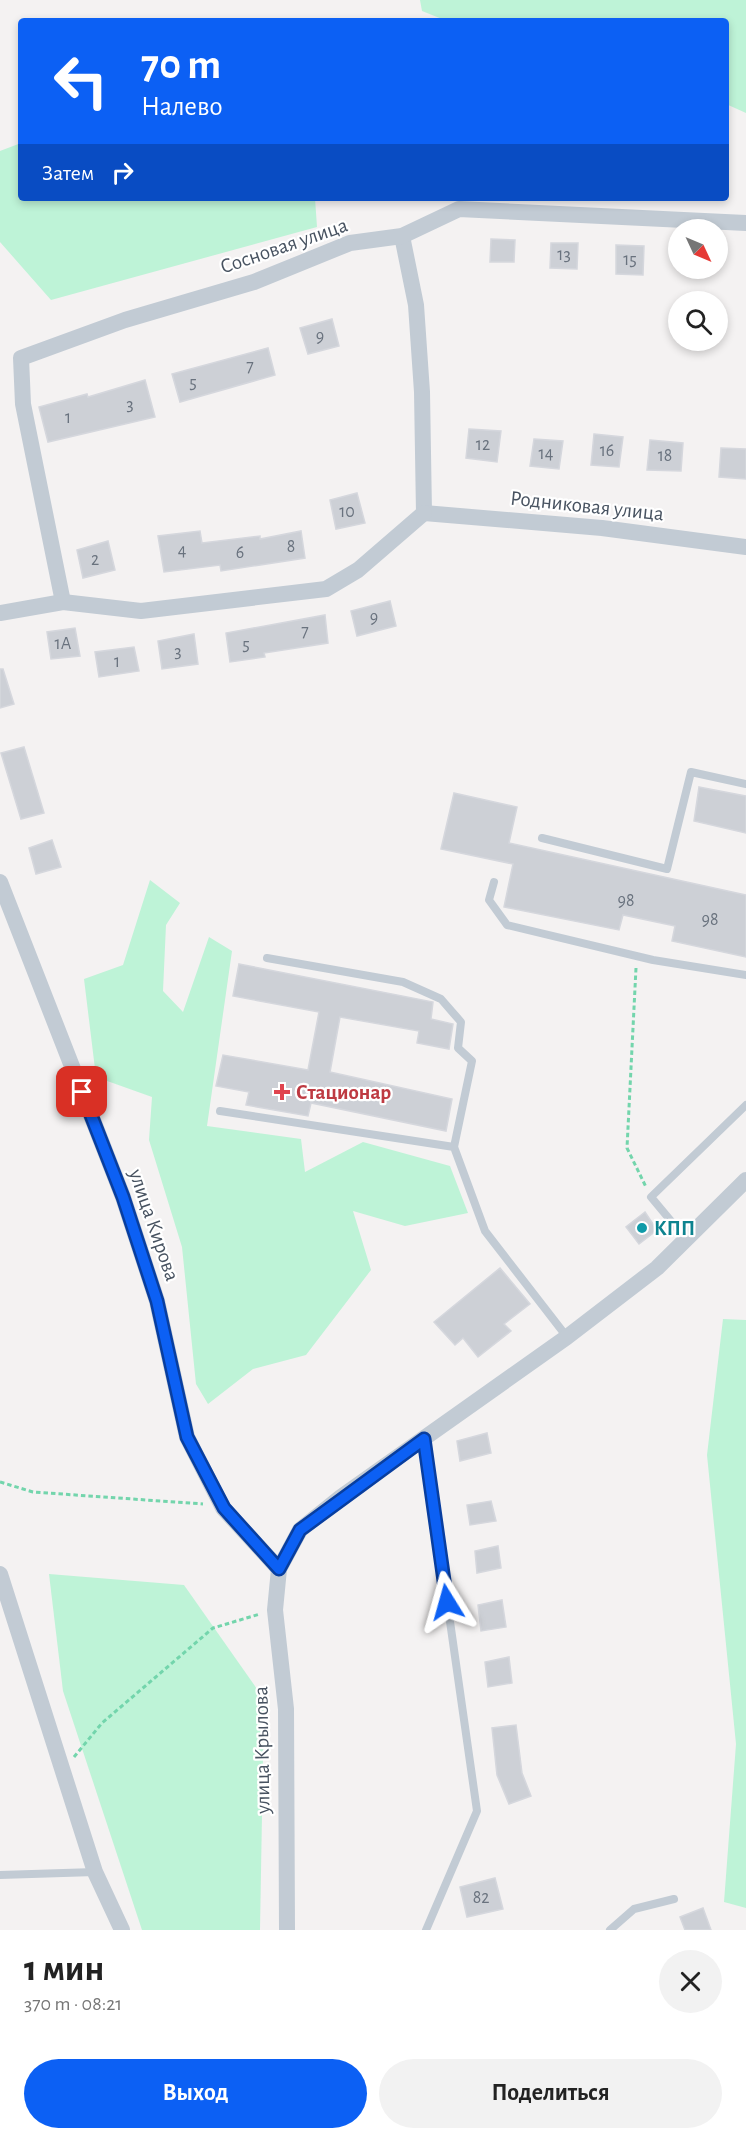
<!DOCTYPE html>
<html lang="ru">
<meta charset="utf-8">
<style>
body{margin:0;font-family:"Alegreya Sans",sans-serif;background:#f2f2f2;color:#222;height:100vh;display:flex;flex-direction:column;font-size:22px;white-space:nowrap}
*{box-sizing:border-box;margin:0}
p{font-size:20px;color:#767676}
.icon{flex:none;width:33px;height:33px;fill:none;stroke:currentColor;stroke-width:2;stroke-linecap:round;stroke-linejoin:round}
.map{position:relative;height:1930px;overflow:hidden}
.drawer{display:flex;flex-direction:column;background:#fff;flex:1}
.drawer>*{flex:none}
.banner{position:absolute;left:18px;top:18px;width:711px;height:183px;border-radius:6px;box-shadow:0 3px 9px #0003;background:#0c60f4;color:#fff;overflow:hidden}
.needle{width:39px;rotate:134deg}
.controls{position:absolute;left:668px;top:219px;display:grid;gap:12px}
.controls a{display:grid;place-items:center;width:60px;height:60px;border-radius:50%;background:#fff;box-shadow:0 3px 9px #0003;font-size:30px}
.pin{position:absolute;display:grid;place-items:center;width:51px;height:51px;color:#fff;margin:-26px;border-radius:12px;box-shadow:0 3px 9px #0006}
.me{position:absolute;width:66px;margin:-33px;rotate:352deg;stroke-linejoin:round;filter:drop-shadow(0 0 4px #0008)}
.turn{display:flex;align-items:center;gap:21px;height:126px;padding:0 24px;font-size:27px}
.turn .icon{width:78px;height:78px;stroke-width:2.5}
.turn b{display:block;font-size:42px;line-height:51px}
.then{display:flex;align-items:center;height:57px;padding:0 24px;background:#0003;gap:12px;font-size:22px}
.round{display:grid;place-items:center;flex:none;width:63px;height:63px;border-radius:32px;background:#f2f2f2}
.headline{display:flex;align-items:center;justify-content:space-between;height:102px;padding:0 24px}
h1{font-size:36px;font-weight:700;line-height:45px}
.action{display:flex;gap:12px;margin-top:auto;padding:12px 24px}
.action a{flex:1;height:69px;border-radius:36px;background:#0c60f4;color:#fff;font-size:24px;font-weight:700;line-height:69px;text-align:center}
.action a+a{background:#f2f2f2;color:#222}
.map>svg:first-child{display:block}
</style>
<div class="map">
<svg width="746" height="1930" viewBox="0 0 746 1930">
<rect width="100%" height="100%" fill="#f4f2f2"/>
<g fill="#bef3d7">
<path d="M420 0H746V113L726 104V21H447L422 11Z"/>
<path d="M21 143V198H315L317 227 51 300 0 242V151Z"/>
<path d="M150 880 180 903 166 925 163 991 183 1012 209 937 232 951 207 1126 301 1139 305 1172 363 1142 450 1166 468 1213 405 1226 353 1211 371 1270 306 1355 253 1369 208 1404 196 1384 182 1247 149 1140 152 1097 96 1077 84 979 123 965Z"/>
<path d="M723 1319 746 1320V1908L724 1902 736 1744 707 1455Z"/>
<path d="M49 1574 184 1585 264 1699 260 1930H142L63 1691Z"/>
</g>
<g fill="#cdd0d6" stroke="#d5d7dd" stroke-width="1.5">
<path d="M491 239 515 240 514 262H490Z"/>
<path d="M551 243H578L577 269 550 268Z"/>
<path d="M616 245 644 246 643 275 616 274Z"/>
<path d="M332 319 339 346 308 354 300 328Z"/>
<path d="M268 348 275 375 180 402 172 374Z"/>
<path d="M145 380 155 417 48 442 39 407 87 394 88 397Z"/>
<path d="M469 429 501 431 497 462 466 458Z"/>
<path d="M594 434 623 437 619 467 591 465Z"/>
<path d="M534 439 563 441 559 469 530 466Z"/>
<path d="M650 440 683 443 681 471 647 470Z"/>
<path d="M721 448 746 449V479L719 477Z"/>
<path d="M357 493 365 523 336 529 330 500Z"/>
<path d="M200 531 202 543 260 536V539L301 531 305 558 221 571 220 565 164 572 158 536Z"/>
<path d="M108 541 115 570 83 578 77 550Z"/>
<path d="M390 601 396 626 357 636 351 611Z"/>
<path d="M325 615 328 643 264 653 265 657 230 662 226 633Z"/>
<path d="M75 628 80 656 51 659 47 632Z"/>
<path d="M194 634 198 664 162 669 158 641Z"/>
<path d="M134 647 139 671 99 677 95 652Z"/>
<path d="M0 669H3L14 704 0 708Z"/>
<path d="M24 747 44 813 21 819 1 753Z"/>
<path d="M699 787 746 796V833L694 821Z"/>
<path d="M454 793 517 807 509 843 746 895V957L672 941 675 926 623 915 619 930 504 907 513 864 441 849Z"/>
<path d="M52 840 61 867 36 874 29 848Z"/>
<path d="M239 964 433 1002 431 1019 453 1024 449 1049 417 1043 419 1031 340 1017 330 1072 452 1099 446 1131 311 1103 308 1116 246 1105 249 1092 216 1086 223 1055 308 1070 319 1012 233 996Z"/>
<path d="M645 1212 657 1230 639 1244 626 1227Z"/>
<path d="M500 1268 530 1304 504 1324 511 1331 478 1357 463 1338 455 1345 434 1322Z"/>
<path d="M487 1433 491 1453 460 1461 457 1441Z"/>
<path d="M491 1501 496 1521 470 1525 467 1505Z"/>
<path d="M498 1546 501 1568 477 1573 475 1551Z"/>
<path d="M502 1600 506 1627 481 1631 478 1605Z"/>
<path d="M509 1657 512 1683 488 1687 485 1662Z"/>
<path d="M516 1725 522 1773 531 1796 509 1804 497 1775 492 1728Z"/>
<path d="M495 1878 503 1909 467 1917 460 1887Z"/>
<path d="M703 1908 711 1930H685L680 1917Z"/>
</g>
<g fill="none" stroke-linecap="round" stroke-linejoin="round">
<g stroke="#73d5ac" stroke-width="3" stroke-dasharray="4.5 3" stroke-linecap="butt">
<path d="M636 968 627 1148 646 1187"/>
<path d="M0 1482 33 1492 203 1504"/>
<path d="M74 1757 102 1723 213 1628 260 1614"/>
</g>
<g stroke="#c2cbd4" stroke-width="8">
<path d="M542 838 667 869 691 772 746 784"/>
<path d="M494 882 489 900 507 925 653 960 746 975"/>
<path d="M267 958 403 982 441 999 461 1022 458 1048 472 1061 454 1147"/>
<path d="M220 1111 454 1147 485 1231 567 1337"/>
<path d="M686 1239 651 1197 746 1105"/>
<path d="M424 1439 477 1811 426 1930"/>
<path d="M0 1875 95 1872"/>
<path d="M610 1930 634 1909 674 1899"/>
</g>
<g stroke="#c2cbd4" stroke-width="16">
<path d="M402 236 416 305 422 392 424 513"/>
<path d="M424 513 602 528 746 547"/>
<path d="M63 602 23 404 21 358 125 320 254 282 350 243 402 236 459 209 746 223"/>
<path d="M0 613 63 602 141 611 326 589 358 570 424 513"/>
<path d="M0 882 123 1197 157 1301 187 1437 223 1508 279 1569"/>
<path d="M0 1574 95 1872 122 1930"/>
<path d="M287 1930 286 1709 275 1610 279 1569 300 1530 341 1497 567 1337 657 1268 746 1180"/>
</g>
</g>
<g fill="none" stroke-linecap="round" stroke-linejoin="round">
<defs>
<path id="route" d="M82 1092 123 1197 157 1301 187 1437 224 1508 279 1569 300 1530 424 1439 447 1602"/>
</defs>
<use href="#route" stroke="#083e9f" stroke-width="15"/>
<use href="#route" stroke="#0c60f4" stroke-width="10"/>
</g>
<path fill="#e0444e" stroke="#fff" stroke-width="2" d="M279 1083h6v6h6v6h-6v6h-6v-6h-6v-6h6z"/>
<circle fill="#0f9aa8" stroke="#fff" stroke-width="2" cx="642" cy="1228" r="6"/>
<g text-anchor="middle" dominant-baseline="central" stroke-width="4.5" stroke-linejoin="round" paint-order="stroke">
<g font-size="18" fill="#69727e">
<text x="564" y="255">13</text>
<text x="630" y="260">15</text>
<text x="320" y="337">9</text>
<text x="250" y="367">7</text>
<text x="193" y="383">5</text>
<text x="130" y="405">3</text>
<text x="68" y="418">1</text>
<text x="483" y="445">12</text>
<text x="607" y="451">16</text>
<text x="546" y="454">14</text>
<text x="665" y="456">18</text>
<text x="347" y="512">10</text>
<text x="291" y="547">8</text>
<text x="182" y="551">4</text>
<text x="240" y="553">6</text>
<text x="95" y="560">2</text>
<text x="374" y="618">9</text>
<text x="305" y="632">7</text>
<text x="63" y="644">1А</text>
<text x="246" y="645">5</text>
<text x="178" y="652">3</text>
<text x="117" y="662">1</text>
<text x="626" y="901">98</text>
<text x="710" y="920">98</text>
<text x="481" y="1898">82</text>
</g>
<g font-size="21" fill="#485361" stroke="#fff">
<text transform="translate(284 246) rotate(-19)">Сосновая улица</text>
<text transform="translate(587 506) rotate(6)">Родниковая улица</text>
<text transform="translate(154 1225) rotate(71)">улица Кирова</text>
<text transform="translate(262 1750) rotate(-91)">улица Крылова</text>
</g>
<g font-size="21" font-weight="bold" fill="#be3a42" stroke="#fff" text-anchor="start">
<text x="296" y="1092">Стационар</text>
</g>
<g font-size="21" font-weight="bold" fill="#0d838f" stroke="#fff" text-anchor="start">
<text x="654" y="1228">КПП</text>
</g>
</g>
</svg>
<div class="controls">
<a><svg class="needle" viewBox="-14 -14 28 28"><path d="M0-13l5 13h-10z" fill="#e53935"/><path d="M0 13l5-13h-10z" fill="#767676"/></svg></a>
<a><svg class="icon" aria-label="search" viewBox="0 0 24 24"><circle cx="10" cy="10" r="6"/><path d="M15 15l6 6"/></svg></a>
</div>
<div class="pin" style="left:82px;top:1092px;background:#d93025"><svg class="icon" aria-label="arrive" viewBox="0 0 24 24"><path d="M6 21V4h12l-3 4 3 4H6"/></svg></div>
<svg class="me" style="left:447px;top:1602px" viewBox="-20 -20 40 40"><path d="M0-17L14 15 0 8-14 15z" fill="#0c60f4" stroke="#fff" stroke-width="4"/></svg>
<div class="banner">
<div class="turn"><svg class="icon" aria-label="left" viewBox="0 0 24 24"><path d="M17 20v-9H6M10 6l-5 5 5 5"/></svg><div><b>70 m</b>Налево</div></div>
<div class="then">Затем<svg class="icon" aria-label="right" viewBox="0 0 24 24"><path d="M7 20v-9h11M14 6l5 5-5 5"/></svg></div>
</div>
</div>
<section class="drawer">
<div class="headline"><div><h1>1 мин</h1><p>370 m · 08:21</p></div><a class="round"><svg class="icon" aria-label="close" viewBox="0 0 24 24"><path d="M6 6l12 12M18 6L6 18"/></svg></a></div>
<div class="action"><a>Выход</a><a>Поделиться</a></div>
</section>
